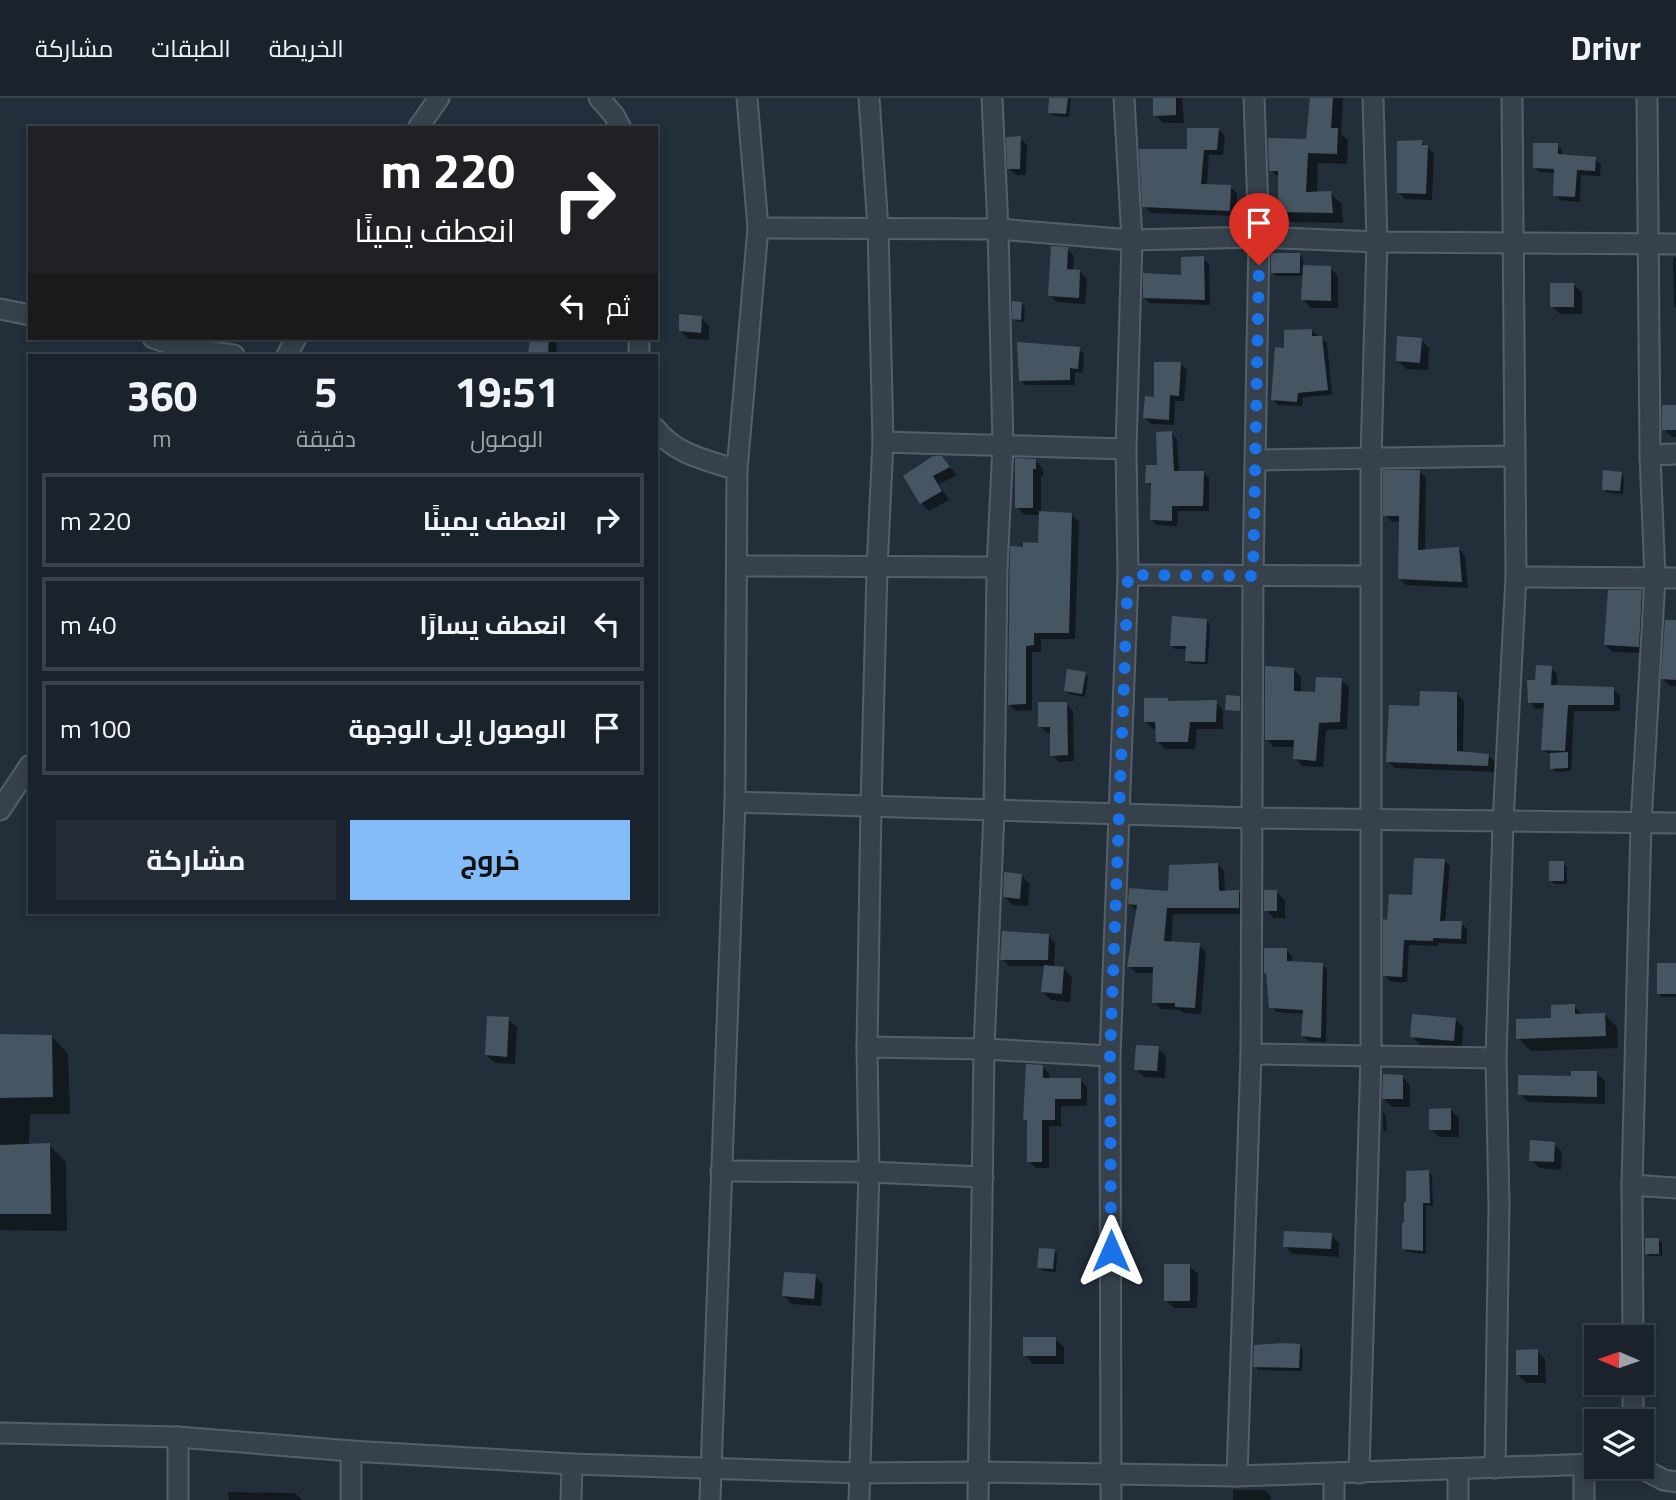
<!DOCTYPE html>
<html lang="ar">
<meta charset="utf-8">
<style>
body{margin:0;font-family:"Titillium Web",Cairo,sans-serif;background:#232b34;color:#f1f3f6;direction:rtl;height:100vh;display:flex;flex-direction:column;font-size:26px;white-space:nowrap}
*{box-sizing:border-box;margin:0}
p{font-size:23px;color:#9fa4a9}
.icon{flex:none;width:38px;height:38px;fill:none;stroke:currentColor;stroke-width:2;stroke-linecap:round;stroke-linejoin:round}
.map{position:relative;flex:1;overflow:hidden;direction:ltr}
.side{position:absolute;left:28px;top:256px;width:630px;height:560px;display:flex;flex-direction:column;background:#1a232c;border-radius:0px;box-shadow:0 4px 10px #0003,0 0 0 2px #384048;direction:rtl}
.side>*{flex:none}
.guide{position:absolute;left:28px;top:28px;width:630px;height:214px;border-radius:0px;box-shadow:0 4px 10px #0003,0 0 0 2px #384048;direction:rtl;background:#202124;color:#fff;overflow:hidden}
.needle{width:46px;rotate:272deg}
.controls{position:absolute;left:1584px;top:1227px;display:grid;gap:14px}
.controls a{display:grid;place-items:center;width:70px;height:70px;border-radius:0px;background:#1a232c;box-shadow:0 4px 10px #0003,0 0 0 2px #384048;font-size:35px}
.pin{position:absolute;display:grid;place-items:center;width:60px;height:60px;color:#fff;margin:-72px -30px;border-radius:50% 50% 50% 0;rotate:-45deg;box-shadow:0 0 7px #0007}
.pin .icon{rotate:45deg}
.me{position:absolute;width:77px;margin:-38px;rotate:0deg;stroke-linejoin:round;filter:drop-shadow(0 0 5px #0008)}
.turn{display:flex;align-items:center;gap:24px;height:147px;padding:0 28px;font-size:32px}
.turn .icon{width:91px;height:91px;stroke-width:2.5}
.turn b{display:block;font-size:49px;line-height:60px}
.then{display:flex;align-items:center;height:66px;padding:0 28px;background:#0003;gap:14px;font-size:26px}
.eta{display:flex;justify-content:space-evenly;align-items:center;height:119px;text-align:center}
.eta b{font-size:42px;font-weight:700;line-height:49px}
.button{display:flex;gap:14px;margin-top:auto;padding:14px 28px}
.button a{flex:1;height:80px;border-radius:0px;background:#83bcf9;color:#111;font-size:28px;font-weight:700;line-height:80px;text-align:center}
.button a+a{background:#232b34;color:#f1f3f6}
ul{padding:0;list-style:none}
li{display:flex;align-items:center;gap:21px;height:94px;margin:0 14px 10px;padding:0 14px;border:4px solid #384048;border-radius:0px}
li div{flex:1}
li b{display:block;font-size:26px}
li em{font-style:normal}
header{display:flex;align-items:center;gap:42px;box-sizing:border-box;height:98px;padding:0 35px;background:#1a232c;border-bottom:2px solid #384048}
header strong{font-size:33px}
nav{display:flex;gap:38px;margin-inline-start:auto;font-size:24px}
.map>svg:first-child{display:block}
</style>
<header>
<strong>Drivr</strong>
<nav><a>الخريطة</a><a>الطبقات</a><a>مشاركة</a></nav>
</header>
<div class="map">
<svg width="1676" height="1402" viewBox="0 0 1676 1402">
<rect width="100%" height="100%" fill="#222f3b"/>
<g fill="#0007">
<path d="M1051 0H1071L1069 19 1054 18 1050 15Z"/>
<path d="M1155 0H1182L1184 25H1163L1155 17Z"/>
<path d="M1312 0H1343L1341 36 1348 42 1347 66 1318 65 1317 95H1330L1341 105 1343 125 1291 124 1280 113V81L1271 72 1308 43Z"/>
<path d="M1218 31 1225 38 1223 57H1209L1207 88 1230 89 1237 95 1236 118 1151 115 1144 108 1189 53Z"/>
<path d="M1020 40 1027 47 1026 77H1016L1009 70Z"/>
<path d="M1421 44 1434 55 1432 102 1405 101 1398 94Z"/>
<path d="M1557 47 1562 52V58L1595 61 1601 66 1600 78 1581 77 1580 104 1560 102 1554 97 1555 75 1540 74 1534 69Z"/>
<path d="M1067 151 1074 158 1073 173 1080 174 1087 181 1085 206 1057 204 1050 197Z"/>
<path d="M1300 157 1303 161V169L1330 170 1338 178V210H1311L1303 201 1304 178H1276L1272 174Z"/>
<path d="M1676 159V210L1674 208 1673 160Z"/>
<path d="M1203 160 1209 166 1210 207 1150 205 1144 200 1183 179Z"/>
<path d="M1574 187 1582 195V216H1560L1552 208Z"/>
<path d="M1021 205 1025 209 1024 224H1018L1014 220Z"/>
<path d="M701 219 709 228V242L689 241 680 233Z"/>
<path d="M1312 233 1327 245 1332 297 1303 299 1302 308 1278 307 1273 301 1286 253Z"/>
<path d="M531 240H557L556 257H530Z"/>
<path d="M1421 242 1429 250 1428 272 1406 271 1398 263Z"/>
<path d="M1079 251 1084 256 1083 275 1075 274V287H1026L1021 282Z"/>
<path d="M1181 266 1187 272 1184 303H1175L1174 327 1151 326 1145 320Z"/>
<path d="M1676 309V339H1672L1664 331Z"/>
<path d="M1171 335 1177 341 1179 375 1203 374 1209 380V413H1178L1177 428 1157 427 1151 421 1152 389 1147 384 1159 369Z"/>
<path d="M941 360 957 377 939 386 949 402 929 413 921 405 905 378Z"/>
<path d="M1035 362 1043 371V378H1041V415L1072 417 1079 424 1075 541H1041V554H1032V612L1016 613 1009 606 1025 450 1039 447 1041 417H1025L1016 409Z"/>
<path d="M1419 373 1426 380 1425 453 1459 451 1465 458 1468 490 1406 487 1399 480 1400 424H1392L1385 417Z"/>
<path d="M1621 375 1624 379 1623 396 1607 395 1604 391Z"/>
<path d="M1641 494 1648 501 1645 555 1613 554 1605 547Z"/>
<path d="M1206 522 1210 526 1208 566H1191L1187 562V551H1175L1171 548Z"/>
<path d="M1676 524V588H1670L1663 581Z"/>
<path d="M1551 570 1557 576V589L1613 591 1620 597V613H1574L1571 673 1555 674 1552 670V658L1543 651 1545 610 1536 611 1530 604 1537 583Z"/>
<path d="M1293 571 1301 579V595H1316L1341 582 1349 589 1347 631 1326 632 1323 669 1302 668 1295 660 1296 649H1274L1266 641Z"/>
<path d="M1085 575 1088 579 1085 599 1069 596 1066 593Z"/>
<path d="M1457 596 1464 603 1463 655 1488 657 1495 664V674L1395 670 1388 664 1421 610Z"/>
<path d="M1168 602 1170 604H1216L1223 612V631H1197L1195 651H1165L1158 644 1157 631H1153L1146 624Z"/>
<path d="M1066 606 1073 613 1074 663 1059 664 1052 657 1051 635H1047L1040 628Z"/>
<path d="M1444 762 1450 768 1445 825H1461L1467 831V846L1438 845V848L1409 847 1407 884H1391L1385 878 1414 799Z"/>
<path d="M1563 765 1567 769V786H1554L1551 782Z"/>
<path d="M1217 766 1224 773 1225 794H1239L1246 801V816H1173L1171 845 1199 847 1206 854 1201 916 1184 915 1180 912 1161 911 1154 904V875H1136L1129 868 1138 814 1130 806 1170 795Z"/>
<path d="M1022 778 1030 786 1028 808 1013 807 1004 799Z"/>
<path d="M1276 794 1285 802V820H1274L1266 812Z"/>
<path d="M1049 838 1055 845 1054 870 1064 871 1072 879 1070 904 1051 902 1043 894 1045 868H1009L1002 861Z"/>
<path d="M1286 852 1292 858V865L1322 867 1327 872 1326 944 1308 943 1303 938 1304 916 1277 914 1271 909Z"/>
<path d="M1676 867V899H1662L1658 895Z"/>
<path d="M1574 908 1583 917H1605L1617 929 1618 950 1531 953 1518 940 1553 922Z"/>
<path d="M508 921 517 929 515 966 495 965 486 957Z"/>
<path d="M1455 921 1463 929 1462 950 1420 947 1412 938Z"/>
<path d="M0 938H51L68 956 70 1016H30L29 1047H49L66 1064 67 1133 0 1132Z"/>
<path d="M1158 950 1166 958 1165 980 1144 979 1136 971Z"/>
<path d="M1042 968 1049 975V982H1080L1087 989V1008H1061V1028H1049V1070H1036L1029 1063V1024L1025 1021Z"/>
<path d="M1596 975 1605 983V1006L1528 1004 1520 996Z"/>
<path d="M1402 978 1410 987V1009H1392L1384 1001Z"/>
<path d="M1451 1012 1459 1020V1039H1439L1431 1031Z"/>
<path d="M1383 1014 1386 1017 1387 1034 1383 1031Z"/>
<path d="M1554 1046 1562 1054 1561 1072 1539 1070 1531 1062Z"/>
<path d="M1429 1074 1432 1078 1433 1108 1426 1107V1156L1407 1154 1404 1150Z"/>
<path d="M1331 1137 1339 1145V1159L1293 1156 1285 1148Z"/>
<path d="M1658 1141 1662 1145V1158H1650L1646 1155Z"/>
<path d="M1054 1153 1057 1156 1056 1174 1043 1173 1039 1169Z"/>
<path d="M1189 1168 1198 1176 1197 1210H1174L1166 1202Z"/>
<path d="M815 1178 823 1186 821 1208 792 1206 784 1198Z"/>
<path d="M1055 1241 1064 1249V1266H1033L1025 1257Z"/>
<path d="M1299 1248 1303 1252 1302 1273 1258 1272 1255 1268Z"/>
<path d="M1537 1253 1545 1261 1546 1285H1526L1518 1277Z"/>
<path d="M1233 1392H1264L1271 1398 1270 1402H1233Z"/>
<path d="M228 1394 295 1395 302 1402H229Z"/>
</g>
<g fill="#465562">
<path d="M1049 0H1068L1066 16 1048 15Z"/>
<path d="M1153 0H1176V17L1153 18Z"/>
<path d="M1310 0H1333L1331 30H1338L1337 56 1308 55 1306 94 1331 93 1333 115 1278 114V73H1269L1268 40 1306 41Z"/>
<path d="M1187 30H1219L1217 52H1204L1201 86 1231 87 1230 113 1142 109 1139 51H1187Z"/>
<path d="M1021 38 1020 71H1007L1006 39Z"/>
<path d="M1422 42V47H1428L1426 96 1397 95V43Z"/>
<path d="M1533 45H1558V56L1596 59 1595 73 1577 72 1575 99 1553 98 1554 71 1533 70Z"/>
<path d="M1051 148 1068 149 1067 171 1080 172 1079 200 1048 198Z"/>
<rect x="1271" y="155" width="29" height="20"/>
<path d="M1204 158 1205 202 1143 200V175L1181 177V159Z"/>
<path d="M1303 167 1331 168V203L1301 202Z"/>
<rect x="1550" y="185" width="24" height="24"/>
<path d="M1012 203 1022 204 1021 222 1012 221Z"/>
<path d="M679 216 702 218 701 235 679 233Z"/>
<path d="M1312 231V238H1322L1328 292 1298 295 1297 304 1271 302 1275 249 1284 250V232Z"/>
<path d="M1397 238 1422 240 1420 265 1396 263Z"/>
<path d="M530 240H549L548 257H528Z"/>
<path d="M1017 244 1080 249 1078 271 1070 270V282L1019 283Z"/>
<path d="M1154 264H1181L1179 298 1170 297 1169 322 1143 320 1145 298 1154 299Z"/>
<rect x="1662" y="307" width="14" height="25"/>
<path d="M1172 333 1174 373H1204L1203 408H1172V423L1150 422 1151 385H1145L1146 367H1157L1156 334Z"/>
<path d="M933 358H942L950 369 933 378 942 393 920 406 903 378Z"/>
<path d="M1015 360 1036 361V371H1033V410H1015Z"/>
<path d="M1383 372H1420L1418 452 1459 449 1462 484 1398 481 1399 418H1383Z"/>
<path d="M1603 372 1622 374 1620 393 1602 392Z"/>
<path d="M1039 413 1072 415 1069 535H1034V547L1026 548V606L1008 607 1010 448 1023 449V444L1038 445Z"/>
<path d="M1608 492H1642L1639 549 1604 547Z"/>
<path d="M1172 518 1207 521 1205 564 1185 563 1186 548H1170Z"/>
<path d="M1665 522H1676V582L1661 581Z"/>
<path d="M1536 567 1552 568 1551 587 1614 589V607H1568L1565 653 1541 652 1544 605H1528L1527 582H1535Z"/>
<path d="M1265 568 1294 570V593L1315 594 1316 579 1342 580 1340 624 1319 625 1316 663 1293 661 1294 642H1265Z"/>
<path d="M1067 571 1086 574 1082 596 1064 593Z"/>
<path d="M1420 593 1457 594V653L1489 656 1488 668 1386 664 1389 607 1419 608Z"/>
<path d="M1226 597 1240 598V613L1225 612Z"/>
<path d="M1144 600H1168V603L1217 602 1216 624H1190L1188 644H1156L1155 624H1144Z"/>
<path d="M1038 604H1067L1068 657 1050 658V629H1038Z"/>
<path d="M1568 654V670L1550 671V655Z"/>
<path d="M1414 760 1445 761 1440 823H1462L1461 841 1433 840V843L1404 842 1402 879 1383 878V821L1387 822 1389 796 1412 797Z"/>
<rect x="1549" y="763" width="15" height="20"/>
<path d="M1218 765 1219 791 1220 793 1239 792V810H1167L1164 843 1200 845 1195 910 1175 909V905H1152L1153 869H1127L1137 807 1128 806 1129 790 1168 793 1169 767Z"/>
<path d="M1004 774 1022 776 1020 801 1003 799Z"/>
<rect x="1264" y="792" width="13" height="21"/>
<path d="M1002 833 1049 836 1048 862H1000Z"/>
<path d="M1264 850H1287V863L1323 865 1321 940 1301 938 1303 912 1269 910 1266 875H1264Z"/>
<rect x="1657" y="865" width="19" height="31"/>
<path d="M1044 867 1064 869 1062 896 1041 894Z"/>
<path d="M1575 906V916L1605 915 1606 938 1516 941V921L1551 920V907Z"/>
<path d="M1412 916 1456 920 1454 943 1410 939Z"/>
<path d="M487 918 509 919 507 959 485 957Z"/>
<path d="M0 936 52 937 53 999 0 1000Z"/>
<path d="M1136 947 1159 948 1157 973 1134 972Z"/>
<path d="M1026 966 1043 967V980H1081V1001H1055V1022H1042V1064H1027V1022H1023Z"/>
<path d="M1571 973H1597V999L1518 997V977L1571 978Z"/>
<path d="M1383 976 1403 977V1001H1382Z"/>
<path d="M1451 1010V1032H1429V1011Z"/>
<path d="M1530 1042 1555 1044 1554 1064 1529 1063Z"/>
<path d="M50 1045 51 1116H0V1047Z"/>
<path d="M1429 1072 1430 1105H1423V1153L1402 1151V1125H1404V1104H1406V1073Z"/>
<path d="M1284 1133 1332 1135 1331 1151 1283 1149Z"/>
<rect x="1645" y="1140" width="14" height="16"/>
<path d="M1039 1150 1055 1151 1053 1171 1037 1170Z"/>
<rect x="1164" y="1166" width="26" height="37"/>
<path d="M784 1174 816 1176 814 1201 782 1198Z"/>
<rect x="1023" y="1239" width="33" height="19"/>
<path d="M1283 1245 1300 1246 1299 1270 1253 1269 1254 1247Z"/>
<path d="M1538 1251V1277H1516V1252Z"/>
</g>
<g fill="none" stroke-linecap="round" stroke-linejoin="round">
<defs>
<g id="street">
<path d="M599 0 614 17 621 30"/>
<path d="M418 30 439 0"/>
<path d="M758 130 998 131 1132 142 1259 139 1377 144 1676 146"/>
<path d="M0 211 30 217"/>
<path d="M153 240 182 250 234 257"/>
<path d="M639 240V257"/>
<path d="M287 257 296 240"/>
<path d="M656 331C676 357 707 362 737 372"/>
<path d="M883 344 1126 351"/>
<path d="M1650 357 1676 356"/>
<path d="M1257 362 1513 358"/>
<path d="M738 468 997 469"/>
<path d="M1128 477 1371 478"/>
<path d="M1516 479 1676 480"/>
<path d="M735 704 1251 720 1676 725"/>
<path d="M0 712 30 667"/>
<path d="M867 949 984 951 1110 958"/>
<path d="M1251 956 1496 960"/>
<path d="M721 1073 869 1074 983 1079"/>
<path d="M1632 1087 1676 1090"/>
<path d="M1633 1239 1632 1087 1641 725 1655 480 1650 357 1647 0"/>
<path d="M1633 1284V1323"/>
<path d="M0 1335 178 1339 351 1353 572 1366 860 1375 979 1374 1237 1378 1596 1366"/>
<path d="M351 1353V1402"/>
<path d="M1584 1366V1402"/>
<path d="M1637 1368 1664 1382 1676 1384"/>
<path d="M1495 1370 1499 1107 1496 960 1503 725 1516 479 1512 0"/>
<path d="M1359 1375 1371 959V361L1377 144 1373 0"/>
<path d="M1237 1378 1251 956 1253 478 1259 139 1254 0"/>
<path d="M178 1402V1339"/>
<path d="M571 1402 572 1366"/>
<path d="M710 1402 735 704 737 372 758 130 747 0"/>
<path d="M859 1402 869 1074 867 949 871 710 877 470 883 344 878 130 869 0"/>
<path d="M978 1402 984 951 994 714 997 469 1003 348 998 131 992 0"/>
<path d="M1111 1402 1110 958 1128 477 1126 351 1132 142 1124 0"/>
<path d="M1334 1402V1376"/>
<path d="M1458 1402V1371"/>
</g>
</defs>
<use href="#street" stroke="#545f69" stroke-width="23"/>
<use href="#street" stroke="#36414b" stroke-width="19"/>
</g>
<g fill="none" stroke-linecap="round" stroke-linejoin="round">
<path stroke="#1a73e8" stroke-width="12" stroke-dasharray="0 21.6" d="M1111 1153 1110 958 1128 477 1253 478 1259 167"/>
</g>
</svg>
<div class="controls">
<a><svg class="needle" viewBox="-14 -14 28 28"><path d="M0-13l5 13h-10z" fill="#e53935"/><path d="M0 13l5-13h-10z" fill="#9fa4a9"/></svg></a>
<a><svg class="icon" aria-label="layers" viewBox="0 0 24 24"><path d="M12 4l9 5-9 5-9-5zM3 14l9 5 9-5"/></svg></a>
</div>
<div class="pin" style="left:1259px;top:167px;background:#d93025"><svg class="icon" aria-label="arrive" viewBox="0 0 24 24"><path d="M6 21V4h12l-3 4 3 4H6"/></svg></div>
<svg class="me" style="left:1111px;top:1153px" viewBox="-20 -20 40 40"><path d="M0-17L14 15 0 8-14 15z" fill="#1a73e8" stroke="#fff" stroke-width="4"/></svg>
<div class="guide">
<div class="turn"><svg class="icon" aria-label="right" viewBox="0 0 24 24"><path d="M7 20v-9h11M14 6l5 5-5 5"/></svg><div><b>220 m</b>انعطف يمينًا</div></div>
<div class="then">ثم<svg class="icon" aria-label="left" viewBox="0 0 24 24"><path d="M17 20v-9H6M10 6l-5 5 5 5"/></svg></div>
</div>
<section class="side">
<div class="eta">
<div><b>19:51</b><p>الوصول</p></div>
<div><b>5</b><p>دقيقة</p></div>
<div><b>360</b><p>m</p></div>
</div>
<ul>
<li><svg class="icon" aria-label="right" viewBox="0 0 24 24"><path d="M7 20v-9h11M14 6l5 5-5 5"/></svg><div><b>انعطف يمينًا</b></div><em>220 m</em></li>
<li><svg class="icon" aria-label="left" viewBox="0 0 24 24"><path d="M17 20v-9H6M10 6l-5 5 5 5"/></svg><div><b>انعطف يسارًا</b></div><em>40 m</em></li>
<li><svg class="icon" aria-label="arrive" viewBox="0 0 24 24"><path d="M6 21V4h12l-3 4 3 4H6"/></svg><div><b>الوصول إلى الوجهة</b></div><em>100 m</em></li>
</ul>
<div class="button"><a>خروج</a><a>مشاركة</a></div>
</section>
</div>
